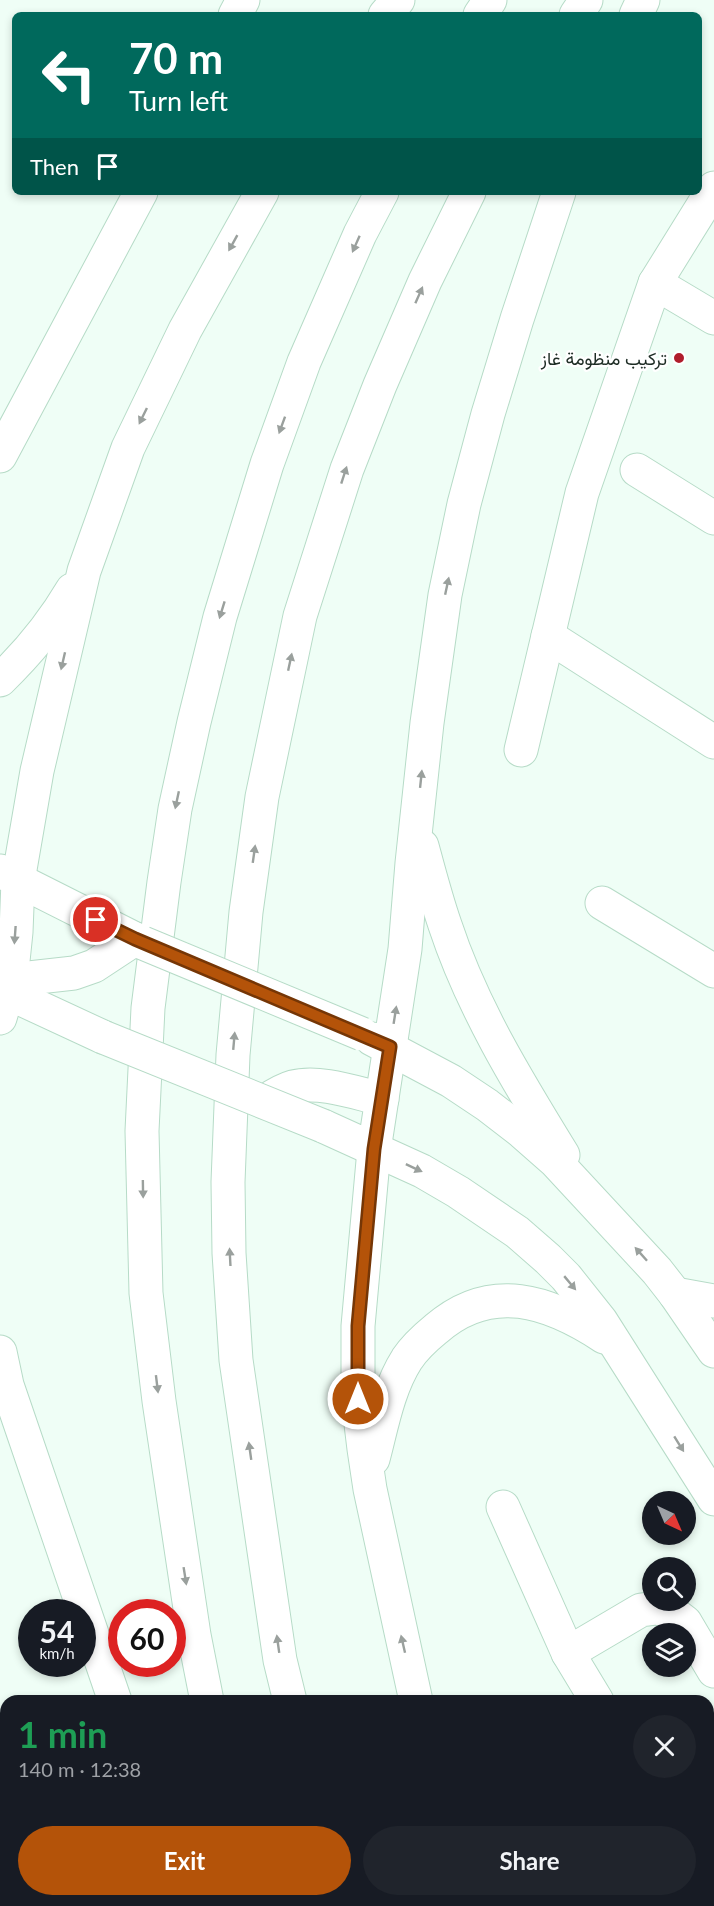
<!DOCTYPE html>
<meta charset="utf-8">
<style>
body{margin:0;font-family:Lato,Vazirmatn,sans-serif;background:#20242c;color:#f1f3f6;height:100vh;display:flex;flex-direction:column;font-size:22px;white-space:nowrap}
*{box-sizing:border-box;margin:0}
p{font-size:20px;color:#9ea1a6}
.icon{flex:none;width:33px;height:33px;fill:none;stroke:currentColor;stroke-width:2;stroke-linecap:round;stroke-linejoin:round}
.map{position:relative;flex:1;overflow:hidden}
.side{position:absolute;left:0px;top:1695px;width:714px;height:212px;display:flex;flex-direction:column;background:#171b24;border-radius:18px 18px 0 0;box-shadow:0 3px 9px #0003}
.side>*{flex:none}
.guide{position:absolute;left:12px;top:12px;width:690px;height:183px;border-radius:9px;box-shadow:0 3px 9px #0003;background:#00695c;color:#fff;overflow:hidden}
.needle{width:39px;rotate:136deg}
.controls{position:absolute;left:642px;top:1491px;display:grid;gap:12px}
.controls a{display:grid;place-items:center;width:54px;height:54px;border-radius:50%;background:#171b24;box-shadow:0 3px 9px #0003;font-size:30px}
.speed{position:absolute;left:18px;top:1599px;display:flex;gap:12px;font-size:30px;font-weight:700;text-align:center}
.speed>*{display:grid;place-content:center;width:78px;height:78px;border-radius:50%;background:#171b24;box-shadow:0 3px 9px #0003;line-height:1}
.speed small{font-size:15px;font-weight:400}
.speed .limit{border:9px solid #d22;background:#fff;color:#111}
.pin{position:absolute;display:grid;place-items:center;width:51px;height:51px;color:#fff;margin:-26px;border:3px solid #fff;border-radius:50%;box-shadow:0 2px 6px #0007}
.me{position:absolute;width:66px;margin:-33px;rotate:0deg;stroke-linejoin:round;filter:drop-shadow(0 0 4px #0008)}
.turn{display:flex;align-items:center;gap:21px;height:126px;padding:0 18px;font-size:27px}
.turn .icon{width:78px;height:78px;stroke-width:2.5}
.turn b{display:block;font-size:42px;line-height:51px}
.then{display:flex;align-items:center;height:57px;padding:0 18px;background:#0003;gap:12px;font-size:22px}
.round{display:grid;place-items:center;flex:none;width:63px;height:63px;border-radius:32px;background:#20242c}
.headline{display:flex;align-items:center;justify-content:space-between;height:102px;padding:0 18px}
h1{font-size:36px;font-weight:700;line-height:45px;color:#1e9e55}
.button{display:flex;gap:12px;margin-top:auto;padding:12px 18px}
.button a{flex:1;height:69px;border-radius:36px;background:#b45309;color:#fff;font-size:24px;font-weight:700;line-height:69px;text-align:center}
.button a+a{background:#20242c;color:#f1f3f6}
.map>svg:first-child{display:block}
</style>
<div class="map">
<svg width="714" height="1906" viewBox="0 0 714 1906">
<rect width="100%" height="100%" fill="#effef6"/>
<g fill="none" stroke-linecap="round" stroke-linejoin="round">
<defs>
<g id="minor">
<path d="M235 15 243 0"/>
<path d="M655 283 714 318"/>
<path d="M0 456 141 192"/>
<path d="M637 470 714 518"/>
<path d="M548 636 714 742"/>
<path d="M521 750 582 493 655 283 714 188"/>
<path d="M602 903 714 971"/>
<path d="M503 1507 568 1653 597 1701"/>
<path d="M568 1653 641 1610 657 1608 672 1612 685 1622 714 1671"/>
<path d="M708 1881 714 1891"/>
<path d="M143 1906 145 1900"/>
</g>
<g id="major">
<path d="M385 15 398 0"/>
<path d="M480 15 490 0"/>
<path d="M576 15 586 0"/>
<path d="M636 15 643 0"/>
<path d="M0 680C28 653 52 624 72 590"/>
<path d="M422 846C429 872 436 899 445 925 472 1007 518 1082 563 1155"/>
<path d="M0 871 143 943"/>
<path d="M11 980 74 973 94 966 135 939"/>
<path d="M0 988 8 993 103 1037"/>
<path d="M0 1018 11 980 16 932 18 881 37 771 84 571 128 448 185 330 262 192"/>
<path d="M372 1039 451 1081 487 1105 522 1132 555 1161 657 1271 675 1294 714 1351"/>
<path d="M264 1102C273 1096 282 1090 293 1087 319 1080 356 1093 382 1099"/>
<path d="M323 1126 422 1171 458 1192 517 1232 548 1259 566 1277 601 1321 714 1499"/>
<path d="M675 1294 714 1301"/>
<path d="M0 1352 7 1385 115 1701"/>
<path d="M373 1459C382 1425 388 1389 407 1359 415 1347 425 1338 436 1329 491 1281 549 1301 604 1337"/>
<path d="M207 1701 194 1635 159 1401 146 1293 142 1131 148 1008 164 882 175 809 194 722 220 617 267 464 304 362 360 234 382 192"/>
<path d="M290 1701 280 1660 236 1360 229 1253 228 1182 233 1055 246 912 262 797 300 616 347 469 380 385 425 281 469 192"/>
<path d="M416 1701 370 1489 364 1449 358 1399V1326L374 1150 405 949 412 863 427 723 445 595 464 504 488 414 517 319 559 192"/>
<path d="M188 1900 191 1906"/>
<path d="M254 1900 256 1906"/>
<path d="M339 1900 341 1906"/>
<path d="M460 1900 461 1906"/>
</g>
</defs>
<use href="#minor" stroke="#b6dbc7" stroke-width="35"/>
<use href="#major" stroke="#b6dbc7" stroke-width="35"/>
<use href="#minor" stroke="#fff" stroke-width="33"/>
<use href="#major" stroke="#fff" stroke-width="33"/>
<defs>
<g id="major-bridge">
<path d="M143 943 362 1034"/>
<path d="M103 1037 323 1126"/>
</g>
</defs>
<use href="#major-bridge" stroke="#b6dbc7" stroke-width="35" stroke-linecap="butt"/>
<use href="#major-bridge" stroke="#fff" stroke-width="33"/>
</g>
<defs><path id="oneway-solid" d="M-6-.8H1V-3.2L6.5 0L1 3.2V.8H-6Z" transform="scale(1.5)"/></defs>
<g fill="#9aa09d">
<use href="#oneway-solid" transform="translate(233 243) rotate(119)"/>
<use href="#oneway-solid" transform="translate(356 244) rotate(114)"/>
<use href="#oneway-solid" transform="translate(419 295) rotate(-66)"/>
<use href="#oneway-solid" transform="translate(143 416) rotate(116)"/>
<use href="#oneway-solid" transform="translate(282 425) rotate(110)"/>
<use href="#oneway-solid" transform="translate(344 475) rotate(-72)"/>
<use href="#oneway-solid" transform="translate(447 586) rotate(-78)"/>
<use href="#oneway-solid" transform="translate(222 610) rotate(107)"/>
<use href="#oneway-solid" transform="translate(63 661) rotate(103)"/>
<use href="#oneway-solid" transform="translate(290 662) rotate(-78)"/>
<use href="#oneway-solid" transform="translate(421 779) rotate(-84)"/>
<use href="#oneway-solid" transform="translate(177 800) rotate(102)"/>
<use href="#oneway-solid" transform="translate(254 854) rotate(-82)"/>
<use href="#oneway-solid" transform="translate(15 935) rotate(94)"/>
<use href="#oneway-solid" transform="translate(395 1015) rotate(-81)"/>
<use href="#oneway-solid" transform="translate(234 1041) rotate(-85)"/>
<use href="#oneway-solid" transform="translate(414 1168) rotate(25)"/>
<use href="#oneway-solid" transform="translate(143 1189) rotate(89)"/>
<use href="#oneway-solid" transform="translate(641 1254) rotate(-132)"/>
<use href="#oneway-solid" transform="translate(230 1257) rotate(-93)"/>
<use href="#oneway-solid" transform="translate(570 1283) rotate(50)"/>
<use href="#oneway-solid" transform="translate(157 1384) rotate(83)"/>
<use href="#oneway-solid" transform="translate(679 1444) rotate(58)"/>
<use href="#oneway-solid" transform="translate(250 1451) rotate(-98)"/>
<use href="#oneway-solid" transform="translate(185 1576) rotate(81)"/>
<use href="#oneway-solid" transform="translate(278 1644) rotate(-98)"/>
<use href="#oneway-solid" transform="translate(403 1644) rotate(-103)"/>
</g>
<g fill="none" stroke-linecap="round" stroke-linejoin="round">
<defs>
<path id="route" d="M96 920 135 939 390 1047 374 1149 358 1326V1399"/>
</defs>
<use href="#route" stroke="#753606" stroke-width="15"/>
<use href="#route" stroke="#b45309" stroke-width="10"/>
</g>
<circle fill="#b01d2c" stroke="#fff" stroke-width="2" cx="679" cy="358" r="6"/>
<g text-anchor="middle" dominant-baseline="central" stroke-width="4.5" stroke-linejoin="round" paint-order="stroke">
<g font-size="18" fill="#1e2d25" stroke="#fff" text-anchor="end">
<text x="667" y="358">تركيب منظومة غاز</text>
</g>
</g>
</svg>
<div class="controls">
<a><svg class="needle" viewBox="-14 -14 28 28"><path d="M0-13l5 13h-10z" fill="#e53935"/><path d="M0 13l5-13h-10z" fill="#9ea1a6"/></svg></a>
<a><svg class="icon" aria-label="search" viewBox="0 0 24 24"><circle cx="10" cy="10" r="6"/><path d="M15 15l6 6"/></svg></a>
<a><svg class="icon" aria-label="layers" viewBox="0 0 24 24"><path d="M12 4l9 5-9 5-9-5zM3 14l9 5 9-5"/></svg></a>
</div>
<div class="speed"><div>54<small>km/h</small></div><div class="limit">60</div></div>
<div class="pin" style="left:96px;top:920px;background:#d93025"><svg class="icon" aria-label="arrive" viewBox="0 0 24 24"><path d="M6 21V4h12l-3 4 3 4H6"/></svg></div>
<svg class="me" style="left:358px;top:1399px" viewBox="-20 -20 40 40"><circle r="17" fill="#b45309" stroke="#fff" stroke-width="3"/><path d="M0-11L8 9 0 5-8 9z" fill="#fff"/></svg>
<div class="guide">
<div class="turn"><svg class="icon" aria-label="left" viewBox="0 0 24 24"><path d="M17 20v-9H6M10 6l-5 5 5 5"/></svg><div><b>70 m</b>Turn left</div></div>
<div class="then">Then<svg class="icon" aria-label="arrive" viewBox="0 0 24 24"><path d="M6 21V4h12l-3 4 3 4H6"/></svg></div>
</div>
<section class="side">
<div class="headline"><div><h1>1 min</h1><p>140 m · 12:38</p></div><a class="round"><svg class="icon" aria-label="close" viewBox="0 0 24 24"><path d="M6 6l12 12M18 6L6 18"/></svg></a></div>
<div class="button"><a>Exit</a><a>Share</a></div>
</section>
</div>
